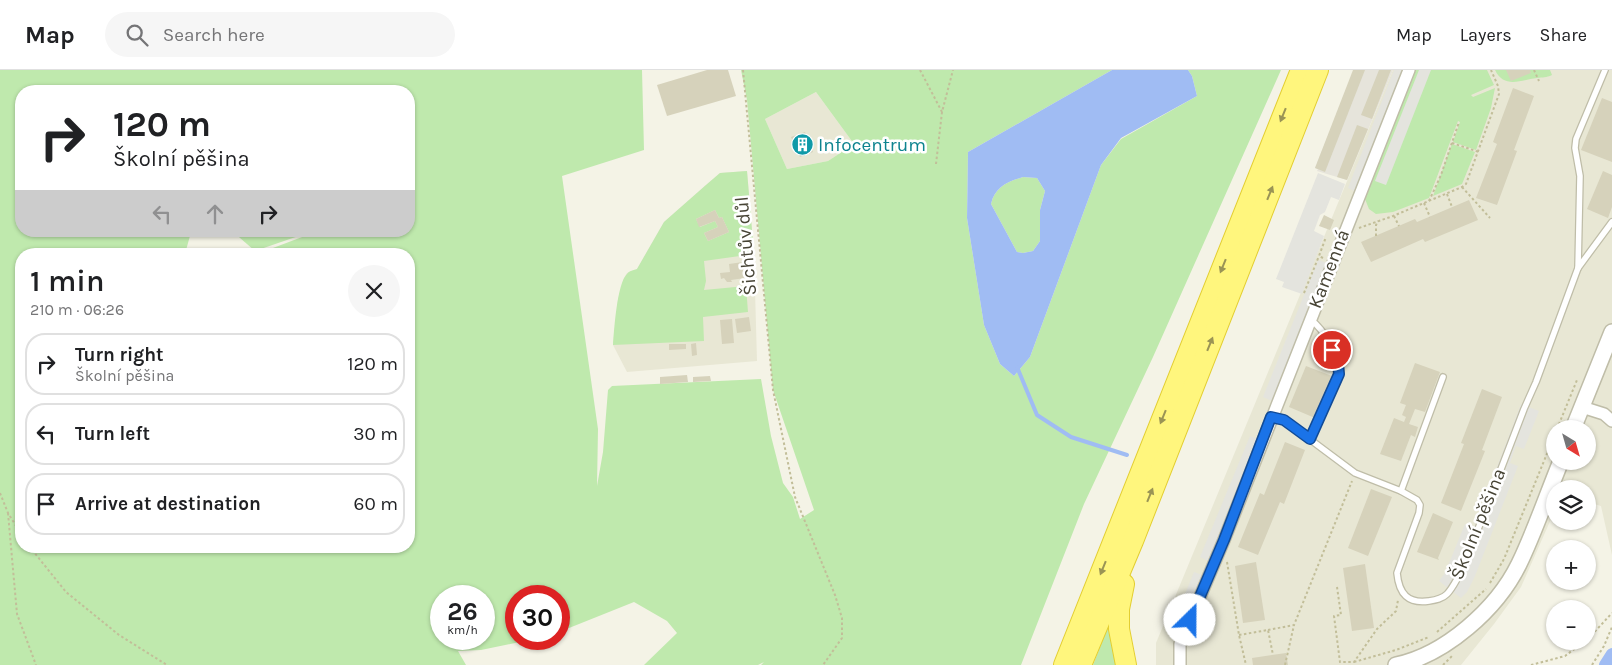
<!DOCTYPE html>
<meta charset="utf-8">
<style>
body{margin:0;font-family:Karla,sans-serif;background:#f6f6f6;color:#202124;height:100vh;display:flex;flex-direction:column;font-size:19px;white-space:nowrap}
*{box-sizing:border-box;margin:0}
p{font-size:16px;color:#757577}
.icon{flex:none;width:28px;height:28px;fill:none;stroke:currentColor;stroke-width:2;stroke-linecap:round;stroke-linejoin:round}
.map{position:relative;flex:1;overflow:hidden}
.side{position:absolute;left:15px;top:178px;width:400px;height:305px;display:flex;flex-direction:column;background:#fff;border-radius:20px;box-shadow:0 1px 4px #0004}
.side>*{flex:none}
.banner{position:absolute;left:15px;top:15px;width:400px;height:152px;border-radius:20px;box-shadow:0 1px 4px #0004;background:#fff;color:#202124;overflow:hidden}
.needle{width:32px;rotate:143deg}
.controls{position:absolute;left:1546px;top:350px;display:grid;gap:10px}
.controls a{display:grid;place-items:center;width:50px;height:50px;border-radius:50%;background:#fff;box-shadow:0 1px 4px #0004;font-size:25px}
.speed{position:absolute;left:430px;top:515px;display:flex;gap:10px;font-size:25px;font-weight:700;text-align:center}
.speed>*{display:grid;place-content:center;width:65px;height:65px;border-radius:50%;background:#fff;box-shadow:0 1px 4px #0004;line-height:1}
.speed small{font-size:12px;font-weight:400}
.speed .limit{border:8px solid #d22;background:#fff;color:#111}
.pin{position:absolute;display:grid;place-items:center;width:42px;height:42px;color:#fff;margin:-21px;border:2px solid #fff;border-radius:50%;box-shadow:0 1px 5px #0007}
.me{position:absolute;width:55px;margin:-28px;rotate:23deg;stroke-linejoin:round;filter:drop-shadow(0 0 4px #0008)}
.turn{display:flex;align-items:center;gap:18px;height:105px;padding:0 15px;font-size:22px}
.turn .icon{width:65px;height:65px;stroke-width:2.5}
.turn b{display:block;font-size:35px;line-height:42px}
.lanes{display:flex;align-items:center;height:48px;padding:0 15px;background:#0003;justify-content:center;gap:25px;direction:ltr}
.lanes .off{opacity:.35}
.round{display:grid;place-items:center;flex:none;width:52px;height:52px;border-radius:26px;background:#f6f6f6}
.head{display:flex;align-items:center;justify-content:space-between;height:85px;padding:0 15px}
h1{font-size:30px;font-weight:600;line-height:38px}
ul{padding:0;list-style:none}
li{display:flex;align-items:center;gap:15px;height:62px;margin:0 10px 8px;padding:0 5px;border:2px solid #e0e0e0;border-radius:20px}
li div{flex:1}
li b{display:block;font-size:19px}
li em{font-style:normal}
header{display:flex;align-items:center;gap:30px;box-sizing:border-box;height:70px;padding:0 25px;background:#fff;border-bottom:1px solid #e0e0e0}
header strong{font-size:24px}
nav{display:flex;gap:28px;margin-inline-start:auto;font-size:18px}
.search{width:350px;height:45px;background:#f6f6f6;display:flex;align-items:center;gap:12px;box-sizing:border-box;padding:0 18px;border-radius:28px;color:#757577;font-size:19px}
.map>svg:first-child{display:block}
</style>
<header>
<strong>Map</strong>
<div class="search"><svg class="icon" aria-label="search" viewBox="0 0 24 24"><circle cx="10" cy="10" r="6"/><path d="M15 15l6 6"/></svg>Search here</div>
<nav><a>Map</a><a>Layers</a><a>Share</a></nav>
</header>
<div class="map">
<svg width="1612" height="595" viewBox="0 0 1612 595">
<rect width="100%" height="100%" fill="#f4f3e6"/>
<g fill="#e8e7d4" fill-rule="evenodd">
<path d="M1393 0H1612V485L1601 436 1588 432V419H1555V440L1521 517 1494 554 1461 595H1156V573ZM1555 359H1588V391H1555Z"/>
<path d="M816 22 854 74 828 91 787 99 765 49Z"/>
<path d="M747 101 754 184 757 291 627 302 613 275 618 230 624 208 627 203 637 199 664 152 706 115 720 103Z"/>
</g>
<path fill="#e6e4db" d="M1354 0H1393L1347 110 1317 101 1318 99 1315 98Z"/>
<g fill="#bfe9ad" fill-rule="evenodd">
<path d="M0 0H642L644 80 562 106 598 359 597 416 603 382 608 320 612 316 761 309 771 366 783 413 793 427 800 449 814 440 773 320 747 30 741 0H1112L968 82 967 148 984 255 1000 294 1014 306 1030 287 1101 95 1121 69 1197 26 1192 6 1188 0H1281L1153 287 1084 434 1021 595H761L764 592 758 595H644L677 563 667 551 634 532 559 562V526H516V569H534L481 580 458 581 466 595H0ZM21 21H409V161H318L265 181 263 184H409V476H21V184H185L191 162 21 161ZM816 22 854 74 828 91 787 99 765 49ZM441 526H484V569H441Z"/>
<path d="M1416 0H1487L1494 15 1471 25 1473 27 1495 18 1491 38 1476 80 1453 72 1460 52 1458 51 1429 128 1393 142 1376 144 1369 139 1365 129Z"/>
<path d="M1495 0H1550L1552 5C1546 8 1543 7 1537 8 1521 10 1504 19 1495 0Z"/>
<path d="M1452 74 1475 82 1462 114 1433 126Z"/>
<path d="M747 101 754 184 704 191 706 211 704 220 746 216 748 242 703 247 704 271 613 275C614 261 617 213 627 204 629 201 634 200 637 199L664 152 706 115 720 103ZM715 140 719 148 722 147 729 162 708 171 704 163 718 157 715 151 700 157 696 149Z"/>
<path d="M1023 107 1037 108 1045 121 1040 140V171L1033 181 1023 183 1017 182 991 134C995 117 1007 112 1023 107Z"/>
<path d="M232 161H313L255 181Z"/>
<path d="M1107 559 1111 560 1119 595H1093Z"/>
</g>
<g fill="#e4e4de">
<path d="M1394 0H1404L1356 122 1348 118Z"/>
<path d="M1419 0H1431L1386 115 1375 111Z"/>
<path d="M1318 103 1345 114 1339 130 1331 127 1325 142 1320 145 1314 161 1324 166 1302 224 1282 217 1284 212 1276 209Z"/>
<path d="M1318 190 1327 193 1272 331 1263 327Z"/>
<path d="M1521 334 1539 341 1524 379 1516 376 1510 393 1518 396 1475 506 1467 522 1461 528 1439 511 1445 503 1465 454 1474 457Z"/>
<path d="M1250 366 1261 370 1208 491 1200 487Z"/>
<path d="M1194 502 1202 505 1180 559 1172 556Z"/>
</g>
<path fill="#a0bcf3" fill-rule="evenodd" d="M1112 0H1188L1192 6 1197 26 1121 68 1101 95 1030 287 1014 306 1000 294 984 255 967 148 968 82ZM1023 107 1037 108 1045 121 1040 140V171L1033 181 1023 183 1017 182 991 134C995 117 1007 112 1023 107Z"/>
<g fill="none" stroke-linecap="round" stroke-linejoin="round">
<path stroke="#a0bcf3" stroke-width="4" d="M1017 297 1037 345 1071 367 1127 385"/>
<path stroke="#a0bcf3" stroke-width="12" d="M1605 595 1612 584"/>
</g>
<g fill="#d6d2bb">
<path d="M707 0H728L736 26 667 46 657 15Z"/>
<path d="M1353 0H1365L1325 102 1315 98Z"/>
<path d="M1379 0H1391L1372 49 1361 45Z"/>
<path d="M1506 0H1530L1531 3 1511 11Z"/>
<path d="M1513 18 1534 26 1514 80 1517 81 1497 135 1476 128 1497 74 1493 72Z"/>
<path d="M1602 28 1612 32V92L1581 80Z"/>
<path d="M1357 55 1368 59 1347 110 1337 107Z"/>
<path d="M805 62 813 82 800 87 791 67Z"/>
<path d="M1603 101 1612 105V137L1608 148 1587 139Z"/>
<path d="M1469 130 1478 150 1425 172 1423 169 1371 192 1361 172 1415 149 1417 152Z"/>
<path d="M715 140 719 148 722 147 729 162 708 171 704 163 718 157 715 151 699 157 696 149Z"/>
<path d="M1324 145 1334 150 1330 160 1319 156Z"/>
<path d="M743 192 745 208 731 210 732 212H727L724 208 721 209 720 203 730 202 729 194Z"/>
<path d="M749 247 751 261 737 263 735 249Z"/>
<path d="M732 249 734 273 722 274 720 250Z"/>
<path d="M696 273 697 285 692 286 691 274Z"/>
<path d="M669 274H686V279L669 280Z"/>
<path d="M1415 293 1440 302 1425 342 1415 339 1409 354 1418 357 1415 367 1411 365 1401 391 1380 384 1394 348 1404 352 1406 347 1402 345 1406 335 1400 333Z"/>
<path d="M1306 296 1332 306 1315 348 1289 337Z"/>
<path d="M687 305 688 312 660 314V307Z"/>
<path d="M710 306 711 311 693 312V307Z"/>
<path d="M1482 319 1502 327 1482 380 1485 381 1461 441 1441 433 1464 374 1461 373Z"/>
<path d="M1285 372 1305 380 1284 434 1280 432 1258 485 1238 477 1260 423 1264 425Z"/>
<path d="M1371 419 1392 427 1368 486 1348 478Z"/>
<path d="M1433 443 1453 452 1438 488 1439 490 1417 482Z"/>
<path d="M1256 492 1265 550 1243 553 1235 496Z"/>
<path d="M1365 494 1374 558 1352 561 1343 498Z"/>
<path d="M1286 583 1288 595H1253L1252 588Z"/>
</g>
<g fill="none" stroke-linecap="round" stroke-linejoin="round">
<defs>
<g id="service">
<path d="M1578 198 1580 106 1575 78 1576 69 1605 0"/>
<path d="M1272 348 1284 350 1355 403 1401 421 1417 430 1420 435 1419 443 1397 503C1399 524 1408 534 1429 531 1436 530 1442 529 1447 524 1453 518 1457 508 1462 501L1524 339 1536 312 1578 198 1612 152"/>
<path d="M1310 369 1339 304C1336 284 1327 262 1310 249"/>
<path d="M1401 421 1443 307"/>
</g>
<g id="minor">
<path d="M1582 337 1604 344 1612 351"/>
<path d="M1180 595V574L1224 470 1409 0"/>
</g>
<g id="tertiary">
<path d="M1573 359 1612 262"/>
<path d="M1396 595C1445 585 1497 539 1519 494 1535 461 1547 425 1561 391"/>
</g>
<g id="trunk">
<path d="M1124 514 1119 539V559L1126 595"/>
<path d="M1064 595 1301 0"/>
<path d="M1081 595 1133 471 1318 0"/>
</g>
</defs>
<use href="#service" stroke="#bfbda8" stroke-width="8"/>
<use href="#minor" stroke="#bfbda8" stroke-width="14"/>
<use href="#tertiary" stroke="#bfbda8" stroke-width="18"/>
<use href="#trunk" stroke="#e3ce31" stroke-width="22"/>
<g stroke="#c2be99" stroke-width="2" stroke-dasharray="2.5 2.5" stroke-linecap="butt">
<path d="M743 0 773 320 795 427 835 525 842 548V568L823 595"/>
<path d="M920 0 942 42"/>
<path d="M1534 0 1539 11"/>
<path d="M1452 73 1479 82"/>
<path d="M936 94 942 42 953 0"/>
<path d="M1462 117 1490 148"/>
<path d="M1447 124 1452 137"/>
<path d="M1429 131 1441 105 1459 52"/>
<path d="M1424 133 1430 147"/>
<path d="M1394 146 1399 156"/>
<path d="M1359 158 1393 146 1462 117 1466 114 1499 24 1498 16 1491 0"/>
<path d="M1376 166V155L1378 151"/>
<path d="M1323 188 1319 186 1326 167"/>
<path d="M1304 223 1319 186"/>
<path d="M1557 359 1577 310"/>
<path d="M0 423 8 443 21 464"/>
<path d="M8 443 17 544 36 595"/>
<path d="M29 476 66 522 119 565 167 595"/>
<path d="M1227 492 1239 565 1246 595"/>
<path d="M1490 513 1504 489 1555 364"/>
<path d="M1337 517 1341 545 1334 546 1340 592H1354L1377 559 1396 541 1398 530"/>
<path d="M1268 560 1294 555 1352 411"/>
<path d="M1437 562 1486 519"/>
<path d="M1239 565 1268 560 1273 585"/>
<path d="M1588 569 1612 543"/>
<path d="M1354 592 1396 580 1429 567"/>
<path d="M1285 595 1294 555"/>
<path d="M1443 595 1452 586"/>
<path d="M1531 595 1565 586 1585 571"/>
<path d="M1592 595 1604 576 1612 557"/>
</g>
<use href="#service" stroke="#fff" stroke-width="5.5"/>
<use href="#minor" stroke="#fff" stroke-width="11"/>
<use href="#tertiary" stroke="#fff" stroke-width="15"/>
<use href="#trunk" stroke="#fff67d" stroke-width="20"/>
</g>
<defs><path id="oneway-solid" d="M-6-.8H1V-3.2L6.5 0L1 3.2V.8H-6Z" transform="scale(1.25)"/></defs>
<g fill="#9a9455">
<use href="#oneway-solid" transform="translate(1283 45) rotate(112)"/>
<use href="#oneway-solid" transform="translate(1270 123) rotate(-68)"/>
<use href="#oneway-solid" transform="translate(1223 196) rotate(112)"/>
<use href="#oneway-solid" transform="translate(1210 274) rotate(-68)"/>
<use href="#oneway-solid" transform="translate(1163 347) rotate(112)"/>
<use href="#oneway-solid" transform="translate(1150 425) rotate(-68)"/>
<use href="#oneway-solid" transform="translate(1103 498) rotate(112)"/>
</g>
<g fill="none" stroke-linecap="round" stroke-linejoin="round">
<defs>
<path id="route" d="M1190 550 1224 470 1271 347 1284 350 1310 369 1339 304 1338 293 1332 280"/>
</defs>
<use href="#route" stroke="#114b97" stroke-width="12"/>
<use href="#route" stroke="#1a73e8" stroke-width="9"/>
</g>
<defs>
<symbol id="building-disc" viewBox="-11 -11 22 22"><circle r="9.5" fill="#0f9aa8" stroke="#fff"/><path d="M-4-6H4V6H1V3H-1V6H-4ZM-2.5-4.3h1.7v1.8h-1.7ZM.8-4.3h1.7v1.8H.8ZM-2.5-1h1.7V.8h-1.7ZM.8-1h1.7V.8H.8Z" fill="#fff"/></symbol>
</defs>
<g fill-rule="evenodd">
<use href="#building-disc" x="790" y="62" width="25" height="25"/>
</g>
<g text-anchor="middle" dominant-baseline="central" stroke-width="5" stroke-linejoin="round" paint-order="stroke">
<g font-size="19" fill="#0d838f" stroke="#fff" text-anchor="start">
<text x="818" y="75">Infocentrum</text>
</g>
<g font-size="19" fill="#474435" stroke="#fff">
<text transform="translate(746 176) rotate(-95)">Šichtův důl</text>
<text transform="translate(1329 199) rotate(-69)">Kamenná</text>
<text transform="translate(1478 454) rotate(-68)">Školní pěšina</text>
</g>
</g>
</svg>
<div class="controls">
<a><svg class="needle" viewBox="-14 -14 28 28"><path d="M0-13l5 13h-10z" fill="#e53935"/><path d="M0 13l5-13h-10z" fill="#757577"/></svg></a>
<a><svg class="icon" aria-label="layers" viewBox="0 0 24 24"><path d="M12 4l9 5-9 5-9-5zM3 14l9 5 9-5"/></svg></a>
<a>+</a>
<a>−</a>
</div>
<div class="speed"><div>26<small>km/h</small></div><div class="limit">30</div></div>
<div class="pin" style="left:1332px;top:280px;background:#d93025"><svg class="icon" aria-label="arrive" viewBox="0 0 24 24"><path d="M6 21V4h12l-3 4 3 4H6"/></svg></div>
<svg class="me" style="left:1190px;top:550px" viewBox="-20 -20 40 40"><circle r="19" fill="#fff"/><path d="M0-13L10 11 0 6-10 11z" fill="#1a73e8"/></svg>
<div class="banner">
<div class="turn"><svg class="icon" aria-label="right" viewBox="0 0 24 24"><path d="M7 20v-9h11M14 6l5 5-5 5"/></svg><div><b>120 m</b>Školní pěšina</div></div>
<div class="lanes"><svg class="icon off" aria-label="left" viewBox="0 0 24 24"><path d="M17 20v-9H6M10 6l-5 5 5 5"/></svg><svg class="icon off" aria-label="ahead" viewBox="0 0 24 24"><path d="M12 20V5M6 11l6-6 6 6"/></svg><svg class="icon" aria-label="right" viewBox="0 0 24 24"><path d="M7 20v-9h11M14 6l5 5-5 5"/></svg></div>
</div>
<section class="side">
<div class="head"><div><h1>1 min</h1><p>210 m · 06:26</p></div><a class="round"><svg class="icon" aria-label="close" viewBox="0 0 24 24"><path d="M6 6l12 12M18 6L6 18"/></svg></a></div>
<ul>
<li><svg class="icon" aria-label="right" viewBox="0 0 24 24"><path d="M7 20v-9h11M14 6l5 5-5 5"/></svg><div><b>Turn right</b><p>Školní pěšina</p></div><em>120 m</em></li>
<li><svg class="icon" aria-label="left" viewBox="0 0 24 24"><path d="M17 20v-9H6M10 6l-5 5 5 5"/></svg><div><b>Turn left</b></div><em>30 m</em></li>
<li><svg class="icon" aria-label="arrive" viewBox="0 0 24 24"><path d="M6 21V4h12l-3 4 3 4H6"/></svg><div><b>Arrive at destination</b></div><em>60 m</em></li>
</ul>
</section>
</div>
